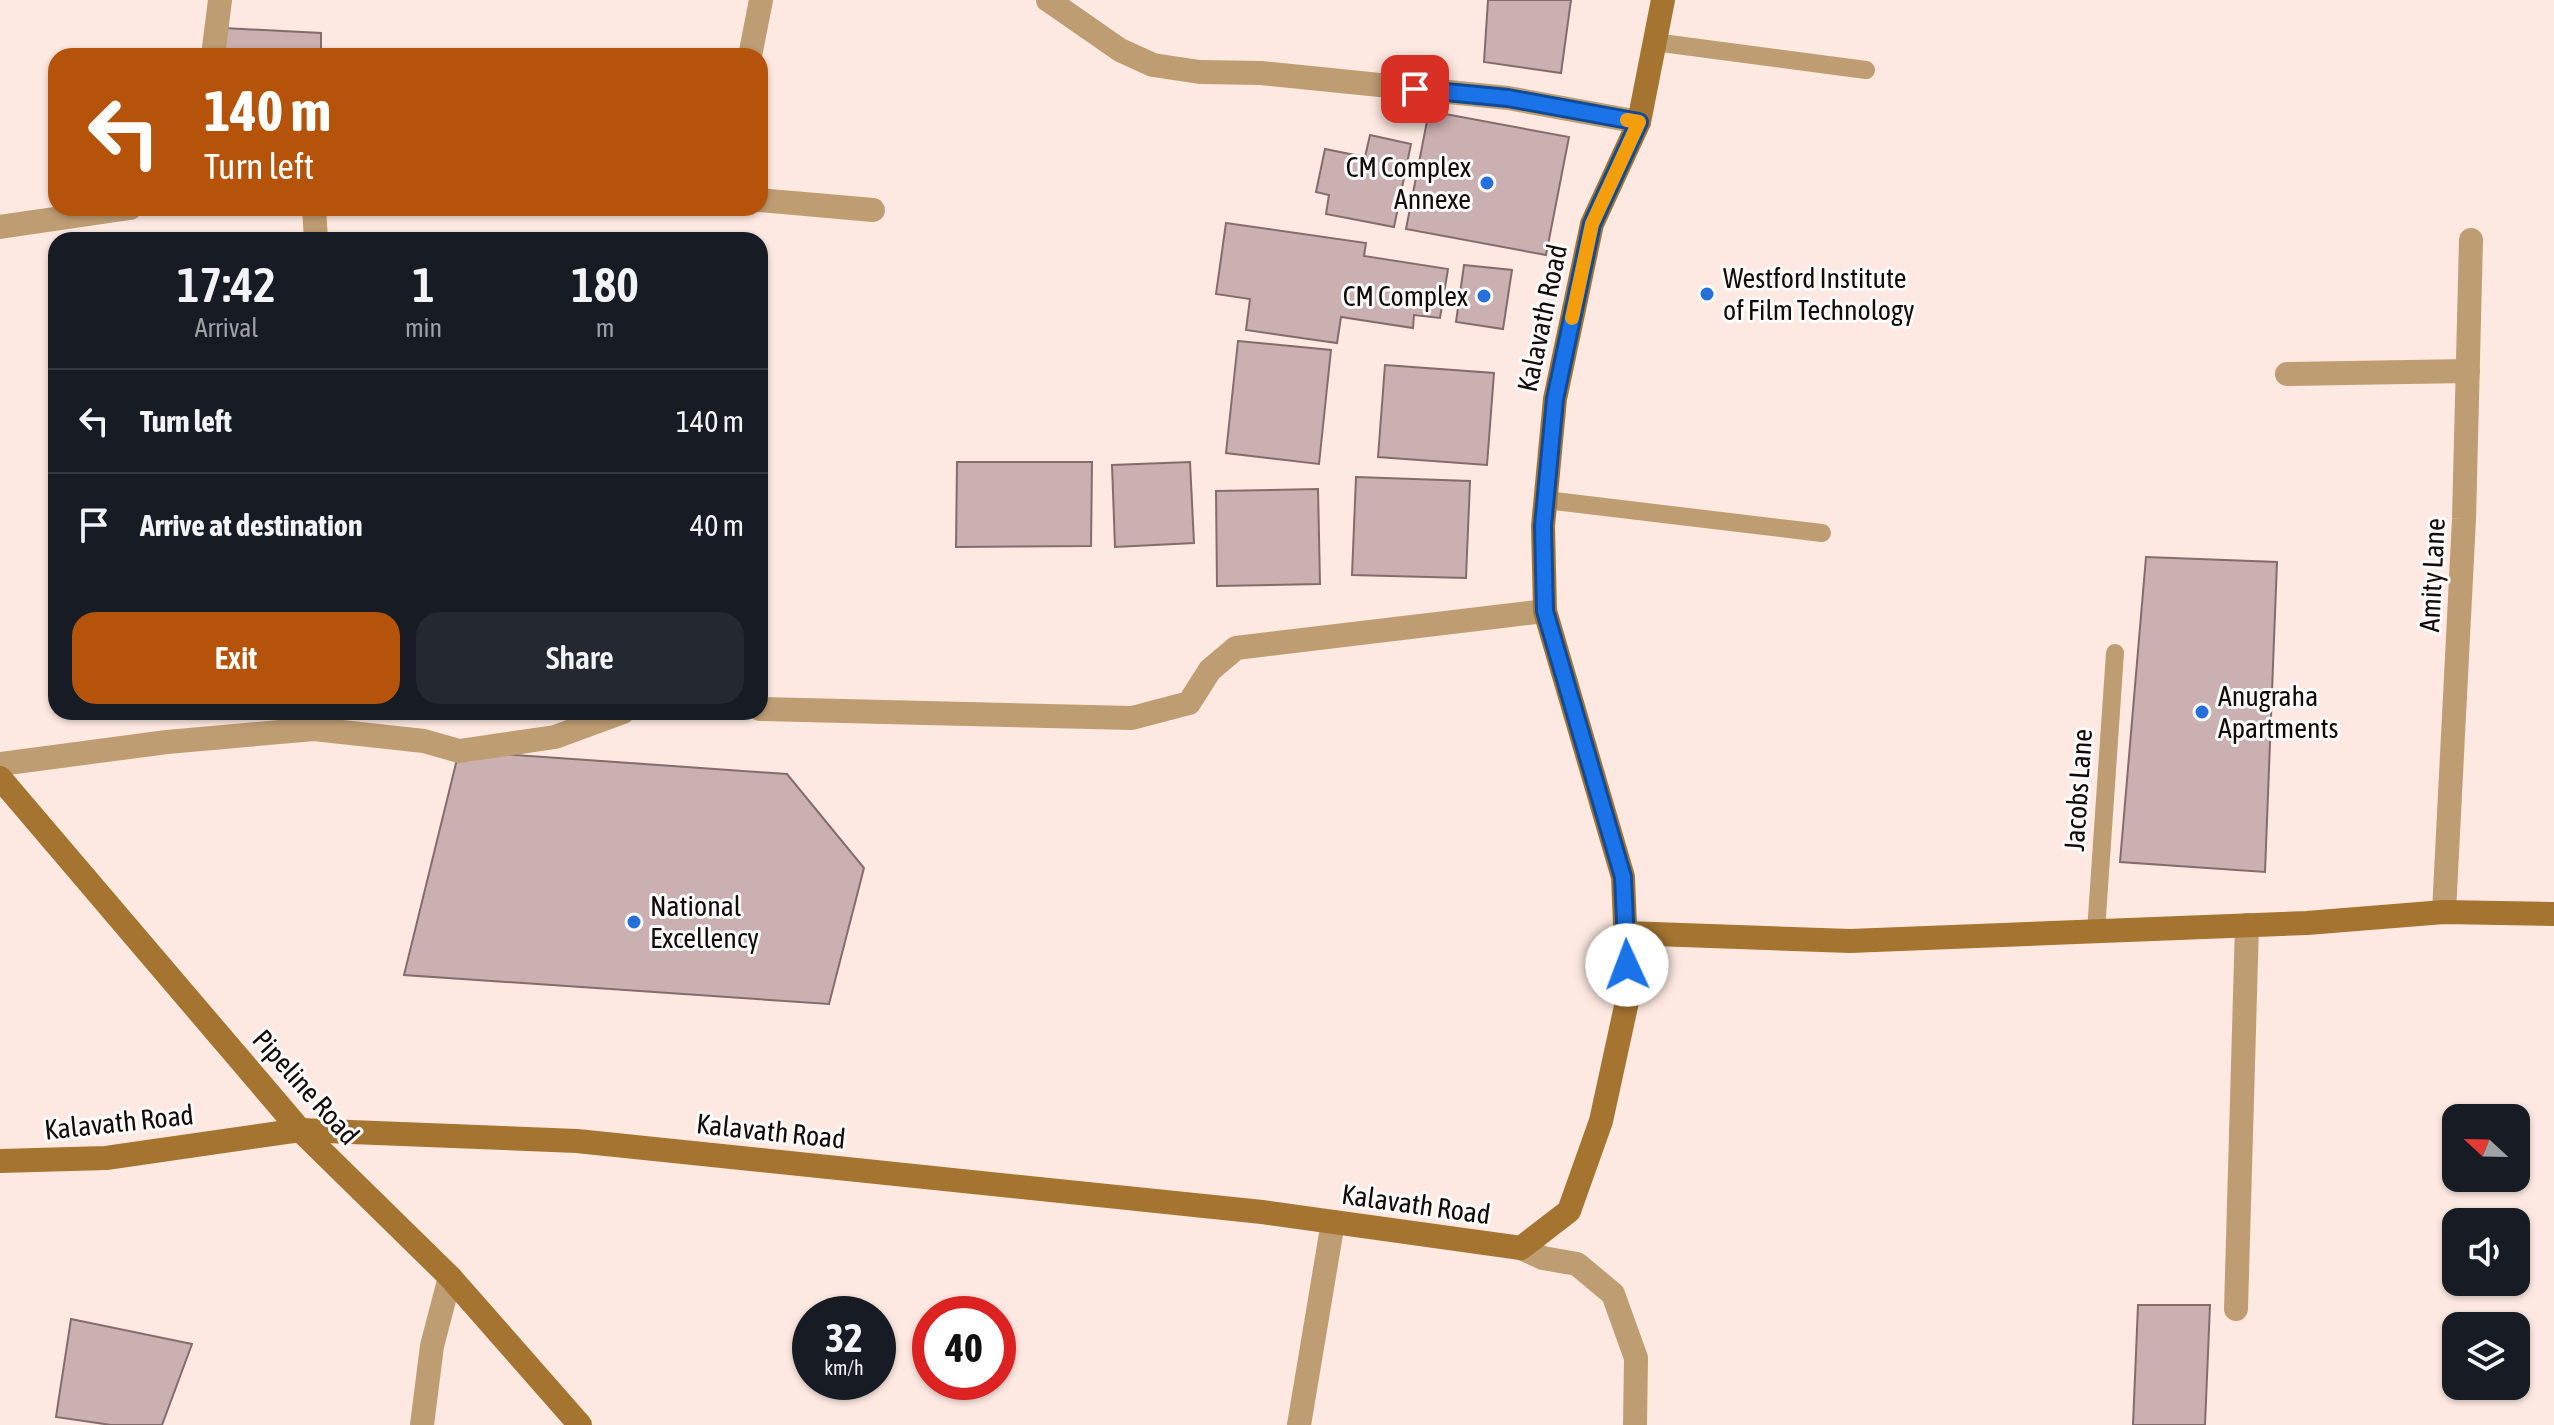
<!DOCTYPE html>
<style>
body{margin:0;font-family:"Asap Condensed",sans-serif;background:#242831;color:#f1f3f6;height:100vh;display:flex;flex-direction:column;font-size:30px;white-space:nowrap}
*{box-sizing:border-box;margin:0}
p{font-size:26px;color:#9ea1a6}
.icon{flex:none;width:44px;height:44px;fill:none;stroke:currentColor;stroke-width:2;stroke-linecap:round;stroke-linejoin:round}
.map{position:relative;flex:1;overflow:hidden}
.side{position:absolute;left:48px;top:232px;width:720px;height:488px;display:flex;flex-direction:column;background:#171b24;border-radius:24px;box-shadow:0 2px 6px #0004}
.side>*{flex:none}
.top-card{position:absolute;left:48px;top:48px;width:720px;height:168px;border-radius:24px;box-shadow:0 2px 6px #0004;background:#b45309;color:#fff;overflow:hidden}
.needle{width:52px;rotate:292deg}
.buttons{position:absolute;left:2442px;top:1104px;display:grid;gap:16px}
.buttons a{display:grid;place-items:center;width:88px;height:88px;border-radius:16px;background:#171b24;box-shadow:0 2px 6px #0004;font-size:40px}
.speed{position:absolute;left:792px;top:1296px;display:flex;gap:16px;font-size:40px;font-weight:700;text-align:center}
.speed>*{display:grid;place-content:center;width:104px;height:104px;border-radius:50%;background:#171b24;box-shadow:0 2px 6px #0004;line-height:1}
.speed small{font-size:20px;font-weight:400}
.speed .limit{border:12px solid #d22;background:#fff;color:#111}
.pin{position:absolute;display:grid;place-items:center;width:68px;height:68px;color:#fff;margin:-34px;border-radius:16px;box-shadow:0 4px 12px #0006}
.me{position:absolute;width:88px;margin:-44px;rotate:358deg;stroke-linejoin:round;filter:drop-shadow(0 0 6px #0008)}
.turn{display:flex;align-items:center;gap:28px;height:168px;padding:0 24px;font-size:36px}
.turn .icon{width:104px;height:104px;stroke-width:2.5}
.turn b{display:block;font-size:56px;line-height:68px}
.eta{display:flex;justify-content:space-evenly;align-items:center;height:136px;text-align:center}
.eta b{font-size:48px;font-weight:600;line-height:56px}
.button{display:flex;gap:16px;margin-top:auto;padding:16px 24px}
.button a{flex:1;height:92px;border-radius:24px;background:#b45309;color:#fff;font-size:32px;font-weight:600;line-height:92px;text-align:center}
.button a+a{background:#242831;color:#f1f3f6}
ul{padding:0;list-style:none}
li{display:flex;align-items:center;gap:24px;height:104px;padding:0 24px;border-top:2px solid #363941}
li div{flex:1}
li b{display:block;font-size:30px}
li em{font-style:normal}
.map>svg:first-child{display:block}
</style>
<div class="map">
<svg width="2554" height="1425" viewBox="0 0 2554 1425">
<rect width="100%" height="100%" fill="#fde9e1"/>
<g fill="#cbb0b1" stroke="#846c6d" stroke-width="2">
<path d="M1488 0H1571L1561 73 1484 62Z"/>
<path d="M224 28 321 33V56H224Z"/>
<path d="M1429 111 1569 137 1546 255 1406 229Z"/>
<path d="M1370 135 1411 144 1394 227 1326 214 1329 195 1316 192 1325 149 1365 157Z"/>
<path d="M1226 223 1366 243 1364 256 1448 269 1440 318 1414 315 1413 328 1341 317 1337 343 1246 330 1250 299 1216 294Z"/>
<path d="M1464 265 1512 270 1503 329 1456 322Z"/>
<path d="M1238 341 1331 350 1319 464 1226 453Z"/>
<path d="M1385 365 1494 373 1487 465 1378 457Z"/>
<path d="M957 462H1092L1091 546 956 547Z"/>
<path d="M1190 462 1194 543 1115 547 1112 465Z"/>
<path d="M1356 477 1470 481 1466 578 1352 575Z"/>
<path d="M1318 489 1320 584 1217 586 1216 491Z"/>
<path d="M2146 557 2277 562 2265 872 2120 862Z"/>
<path d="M459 751 787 774 864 868 829 1004 404 975Z"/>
<path d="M2138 1305H2210L2205 1425H2133Z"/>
<path d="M71 1319 192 1344 162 1425H111L56 1417Z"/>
</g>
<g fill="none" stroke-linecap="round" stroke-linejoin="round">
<g stroke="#be9d73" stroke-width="18">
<path d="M1654 42 1866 70"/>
<path d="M1546 500 1822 533"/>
<path d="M2096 931 2115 653"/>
</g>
<g stroke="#be9d73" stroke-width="24">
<path d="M1048 0 1120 50 1153 65 1200 72 1261 73 1508 98 1639 122"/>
<path d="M213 56 220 0"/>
<path d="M750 56 761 0"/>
<path d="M760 200 873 210"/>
<path d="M314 208 316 240"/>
<path d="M0 227 130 208"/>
<path d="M2287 374 2468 371"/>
<path d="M760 709 1132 718 1189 703 1210 670 1236 648 1545 611"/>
<path d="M0 764 167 742 314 729 424 741 459 751 555 737 623 712"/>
<path d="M2444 912 2464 519 2471 240"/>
<path d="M1521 1248 1543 1258 1577 1264 1613 1294 1636 1358 1635 1425"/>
<path d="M2236 1309 2247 925"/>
<path d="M422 1425 432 1346 450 1277"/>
<path d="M1299 1425 1333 1222"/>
</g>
<g stroke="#a57430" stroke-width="24">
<path d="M0 778 300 1130 450 1277 580 1425"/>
<path d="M1626 933 1850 941 2307 923 2444 912 2554 914"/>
<path d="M0 1161 106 1158 300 1130 577 1141 1262 1212 1521 1248 1569 1211 1601 1121 1628 997 1623 877 1545 611 1543 526 1555 399 1592 224 1639 122 1663 0"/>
</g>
</g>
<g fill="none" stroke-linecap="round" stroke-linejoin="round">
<defs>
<path id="route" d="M1415 89 1508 98 1639 122 1592 224 1555 399 1543 526 1545 611 1623 877 1627 965"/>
</defs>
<use href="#route" stroke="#114b97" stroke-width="20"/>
<use href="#route" stroke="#1a73e8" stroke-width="14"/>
<path stroke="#f59e0b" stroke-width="14" d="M1572 318 1592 224 1639 122 1627 120"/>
</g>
<g fill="#2570db" stroke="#fbfbfb" stroke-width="3">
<circle cx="1487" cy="183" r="8"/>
<circle cx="1707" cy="294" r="8"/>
<circle cx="1484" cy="296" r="8"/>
<circle cx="2202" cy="712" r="8"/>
<circle cx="634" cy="922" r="8"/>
</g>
<g text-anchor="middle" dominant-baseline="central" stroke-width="6" stroke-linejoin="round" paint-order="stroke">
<g font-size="28" fill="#130b08" stroke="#fbfbfb" text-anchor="start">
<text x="1471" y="167" text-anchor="end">CM Complex<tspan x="1471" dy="32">Annexe</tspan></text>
<text x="1723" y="278">Westford Institute<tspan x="1723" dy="32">of Film Technology</tspan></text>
<text x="1468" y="296" text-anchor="end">CM Complex</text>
<text x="2218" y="696">Anugraha<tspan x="2218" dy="32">Apartments</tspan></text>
<text x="650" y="906">National<tspan x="650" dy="32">Excellency</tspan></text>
</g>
<g font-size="28" fill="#130b08" stroke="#fbfbfb">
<text transform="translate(1542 318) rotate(-78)">Kalavath Road</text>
<text transform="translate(2432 575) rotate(-87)">Amity Lane</text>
<text transform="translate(2078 790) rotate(-86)">Jacobs Lane</text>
<text transform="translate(306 1087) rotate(48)">Pipeline Road</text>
<text transform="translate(119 1122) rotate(-6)">Kalavath Road</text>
<text transform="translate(771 1131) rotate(6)">Kalavath Road</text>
<text transform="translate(1416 1204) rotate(8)">Kalavath Road</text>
</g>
</g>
</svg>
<div class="buttons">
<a><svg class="needle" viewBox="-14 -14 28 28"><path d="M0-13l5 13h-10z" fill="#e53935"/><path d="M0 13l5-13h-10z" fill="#9ea1a6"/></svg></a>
<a><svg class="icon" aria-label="sound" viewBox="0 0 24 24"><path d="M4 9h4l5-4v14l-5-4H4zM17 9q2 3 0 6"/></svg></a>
<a><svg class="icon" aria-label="layers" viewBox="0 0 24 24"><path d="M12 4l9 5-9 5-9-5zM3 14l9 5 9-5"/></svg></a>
</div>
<div class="speed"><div>32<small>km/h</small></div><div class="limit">40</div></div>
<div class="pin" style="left:1415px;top:89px;background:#d93025"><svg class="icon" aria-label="arrive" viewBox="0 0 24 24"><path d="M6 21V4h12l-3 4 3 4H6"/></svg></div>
<svg class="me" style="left:1627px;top:965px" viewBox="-20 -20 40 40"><circle r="19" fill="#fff"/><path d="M0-13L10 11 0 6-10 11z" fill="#1a73e8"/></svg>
<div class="top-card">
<div class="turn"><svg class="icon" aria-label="left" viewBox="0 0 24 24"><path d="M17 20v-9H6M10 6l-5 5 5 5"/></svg><div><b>140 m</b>Turn left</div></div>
</div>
<section class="side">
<div class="eta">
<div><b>17:42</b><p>Arrival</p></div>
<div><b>1</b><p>min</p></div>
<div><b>180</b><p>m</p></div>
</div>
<ul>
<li><svg class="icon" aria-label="left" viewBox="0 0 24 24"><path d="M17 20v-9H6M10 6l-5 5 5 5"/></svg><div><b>Turn left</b></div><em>140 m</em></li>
<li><svg class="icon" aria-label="arrive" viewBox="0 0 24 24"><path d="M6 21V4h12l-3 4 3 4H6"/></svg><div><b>Arrive at destination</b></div><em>40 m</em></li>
</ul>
<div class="button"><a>Exit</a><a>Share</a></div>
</section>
</div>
